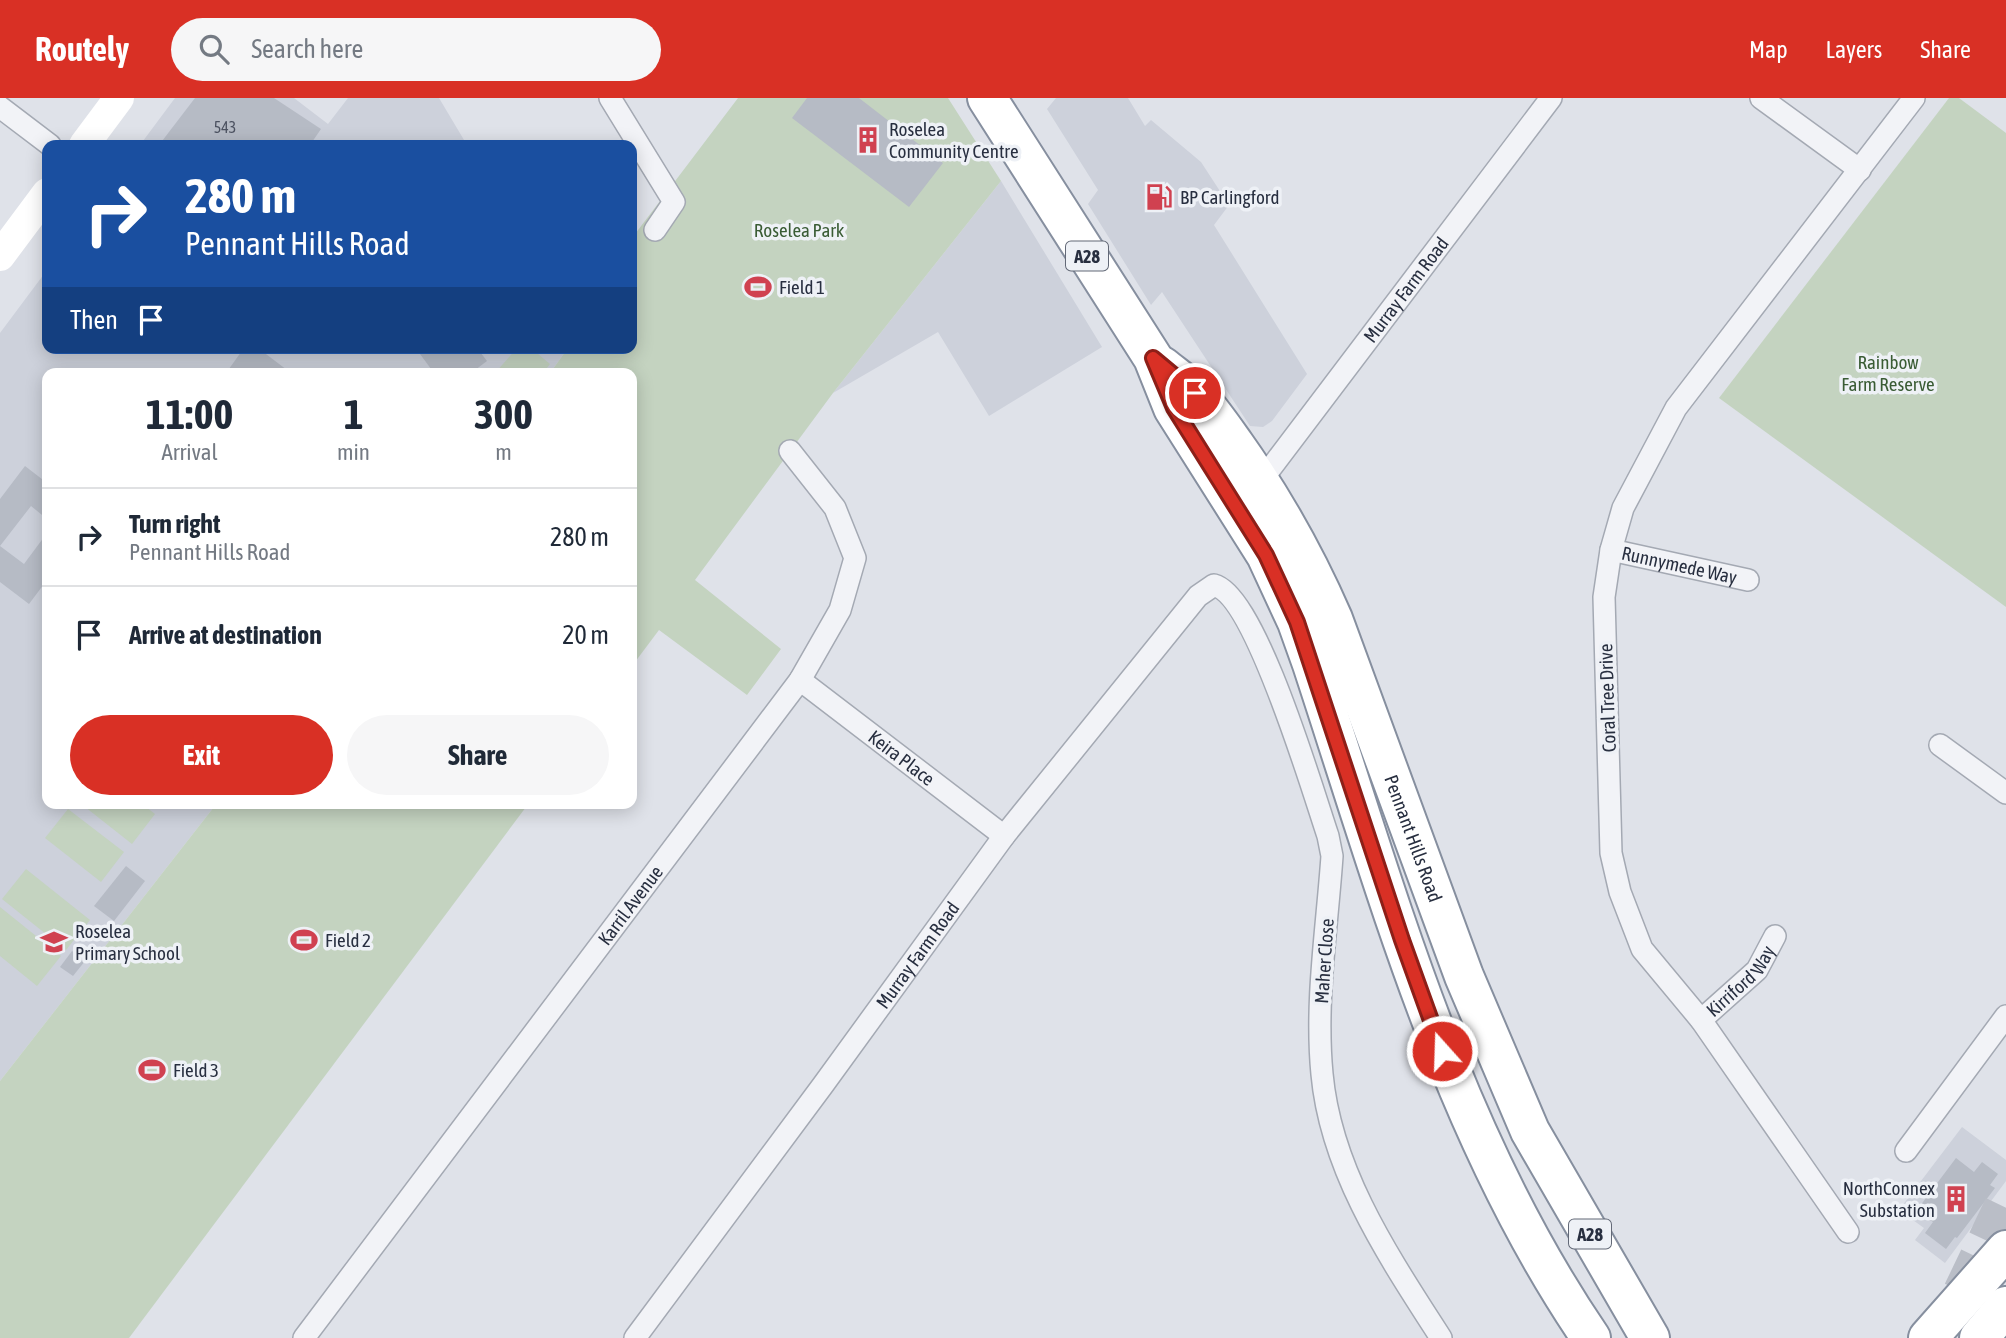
<!DOCTYPE html>
<style>
body{margin:0;font-family:"Asap Condensed",sans-serif;background:#f6f6f7;color:#1f2937;height:100vh;display:flex;flex-direction:column;font-size:26px;white-space:nowrap}
*{box-sizing:border-box;margin:0}
p{font-size:23px;color:#747a83}
.icon{flex:none;width:38px;height:38px;fill:none;stroke:currentColor;stroke-width:2;stroke-linecap:round;stroke-linejoin:round}
.map{position:relative;flex:1;overflow:hidden}
.panel{position:absolute;left:42px;top:270px;width:595px;height:441px;display:flex;flex-direction:column;background:#fff;border-radius:14px;box-shadow:0 4px 18px #0003}
.panel>*{flex:none}
.banner{position:absolute;left:42px;top:42px;width:595px;height:214px;border-radius:14px;box-shadow:0 4px 18px #0003;background:#1a4fa0;color:#fff;overflow:hidden}
.pin{position:absolute;display:grid;place-items:center;width:60px;height:60px;color:#fff;margin:-30px;border:4px solid #fff;border-radius:50%;box-shadow:0 2px 7px #0007}
.me{position:absolute;width:77px;margin:-38px;rotate:340deg;stroke-linejoin:round;filter:drop-shadow(0 0 5px #0008)}
.turn{display:flex;align-items:center;gap:24px;height:147px;padding:0 28px;font-size:32px}
.turn .icon{width:91px;height:91px;stroke-width:2.5}
.turn b{display:block;font-size:49px;line-height:60px}
.then{display:flex;align-items:center;height:66px;padding:0 28px;background:#0003;gap:14px;font-size:26px}
.eta{display:flex;justify-content:space-evenly;align-items:center;height:119px;text-align:center}
.eta b{font-size:42px;font-weight:700;line-height:49px}
.action{display:flex;gap:14px;margin-top:auto;padding:14px 28px}
.action a{flex:1;height:80px;border-radius:42px;background:#d93025;color:#fff;font-size:28px;font-weight:700;line-height:80px;text-align:center}
.action a+a{background:#f6f6f7;color:#1f2937}
ul{padding:0;list-style:none}
li{display:flex;align-items:center;gap:21px;height:98px;padding:0 28px;border-top:2px solid #e0e1e3}
li div{flex:1}
li b{display:block;font-size:26px}
li em{font-style:normal}
header{display:flex;align-items:center;gap:42px;box-sizing:border-box;height:98px;padding:0 35px;background:#d93025;color:#fff}
header strong{font-size:33px}
nav{display:flex;gap:38px;margin-inline-start:auto;font-size:24px}
.search{width:490px;height:63px;background:#f6f6f7;display:flex;align-items:center;gap:18px;box-sizing:border-box;padding:0 24px;border-radius:38px;color:#747a83;font-size:26px}
.map>svg:first-child{display:block}
</style>
<header>
<strong>Routely</strong>
<div class="search"><svg class="icon" aria-label="search" viewBox="0 0 24 24"><circle cx="10" cy="10" r="6"/><path d="M15 15l6 6"/></svg>Search here</div>
<nav><a>Map</a><a>Layers</a><a>Share</a></nav>
</header>
<div class="map">
<svg width="2006" height="1240" viewBox="0 0 2006 1240">
<rect width="100%" height="100%" fill="#dfe2e9"/>
<g fill="#cdd1db">
<path d="M175 0H294L328 26 348 0H439L467 47H140Z"/>
<path d="M1056 0H1128L1145 28 1151 22 1201 64 1229 107 1214 127 1307 276 1272 323 1263 329 1250 328 1162 194 1151 207 1088 106 1098 92 1047 11Z"/>
<path d="M1001 83 1102 249 989 318 938 234 833 295Z"/>
<path d="M47 172V250H568L550 275H47V705H217L0 983V235Z"/>
<path d="M1962 1029 2006 1062V1083L1945 1165 1915 1142 1924 1130 1899 1112Z"/>
</g>
<g fill="#c4d3c0">
<path d="M738 0H948L1001 83 833 295 695 482 781 551 747 597 659 532 632 568V275H550L568 250H632V140Z"/>
<path d="M1949 0H1959L2006 35V509L1719 300Z"/>
<path d="M517 250H531L550 266 543 275H495Z"/>
<path d="M80 705H141L155 716 132 746Z"/>
<path d="M217 705H529L129 1240H0V983Z"/>
<path d="M68 711 124 754 101 784 45 740Z"/>
<path d="M26 771 90 822 66 852 2 801Z"/>
<path d="M0 809 61 858 37 888 0 858Z"/>
</g>
<g fill="#b6bbc5">
<path d="M195 0H274L321 31 310 47H159Z"/>
<path d="M807 0H859L943 65 909 109 792 20Z"/>
<path d="M244 250H258L291 275H226Z"/>
<path d="M428 250H477L487 263 471 275H434L420 256Z"/>
<path d="M25 368 47 385V421L31 408 0 448 24 466 47 435V482L29 506 0 484V401Z"/>
<path d="M126 768 145 783 114 823 94 808Z"/>
<path d="M72 853 85 863 73 878 60 869Z"/>
<path d="M1956 1060 1974 1074 1982 1064 1998 1076 1990 1087 1995 1090 1957 1140 1955 1139 1946 1151 1925 1135 1933 1124 1917 1112Z"/>
</g>
<g fill="none" stroke-linecap="round" stroke-linejoin="round">
<path stroke="#babec7" stroke-width="38" stroke-dasharray="38 19" stroke-linecap="butt" d="M1962 1194 2006 1102"/>
<defs>
<g id="street">
<path d="M610 0 674 104 655 132"/>
<path d="M1761 0 1860 72"/>
<path d="M0 9 50 47"/>
<path id="s1" d="M1261 383 1551 0"/>
<path id="s2" d="M1611 452 1748 482"/>
<path id="s3" d="M800 582 1004 738"/>
<path d="M1940 647 2006 695"/>
<path id="s4" d="M1701 922 1757 872 1775 838"/>
<path d="M1906 1053 2006 918"/>
<path d="M1848 1134 1701 922 1642 851 1620 794 1611 755 1604 499 1611 452 1623 410 1676 310 1914 0"/>
<path id="s5" d="M304 1240 800 582 840 512 855 460 835 410 790 353"/>
<path id="s6" d="M635 1240 823 987 1004 738 1198 498 1214 487C1256 498 1313 694 1328 738L1332 758C1327 831 1315 903 1322 976 1331 1074 1389 1159 1441 1240"/>
</g>
<g id="highway">
<path d="M987 0 1153 260 1173 310 1266 457 1297 524 1312 566C1388 797 1452 1037 1591 1240"/>
<path id="s7" d="M1162 268C1173 277 1185 285 1195 295 1210 311 1223 330 1235 347 1274 402 1306 459 1333 521L1464 878 1530 1033 1650 1240"/>
<path d="M1928 1240 2006 1152"/>
<path d="M1979 1240 2006 1208"/>
</g>
</defs>
<use href="#street" stroke="#a4a9b3" stroke-width="24"/>
<use href="#highway" stroke="#868f9f" stroke-width="42"/>
<use href="#street" stroke="#f2f3f7" stroke-width="21"/>
<g stroke="#fff" stroke-width="30">
<path d="M84 47 119 0"/>
<path d="M0 158 47 95"/>
</g>
<use href="#highway" stroke="#fff" stroke-width="38"/>
</g>
<g fill="none" stroke-linecap="round" stroke-linejoin="round">
<defs>
<path id="route" d="M1195 295 1153 260 1174 310 1266 457 1297 524 1402 842 1442 953"/>
</defs>
<use href="#route" stroke="#8d1f18" stroke-width="18"/>
<use href="#route" stroke="#d93025" stroke-width="12"/>
</g>
<defs>
<symbol id="building-bare" viewBox="-9 -9 18 18"><path d="M-4-6H4V6H1V3H-1V6H-4ZM-2.5-4.3h1.7v1.8h-1.7ZM.8-4.3h1.7v1.8H.8ZM-2.5-1h1.7V.8h-1.7ZM.8-1h1.7V.8H.8Z" fill="#d04150" stroke="#eef1f6" stroke-width="2.5" paint-order="stroke"/></symbol>
<symbol id="fuel-bare" viewBox="-9 -9 18 18"><path d="M-5.5-6h7V0h2V4h1.3V-2.5L3-4.5l.8-.8L6-3V5H2.5V1h-1V6h-7ZM-4.2-4.7v3.2H.2V-4.7Z" fill="#d04150" stroke="#eef1f6" stroke-width="2.5" paint-order="stroke"/></symbol>
<symbol id="stadium-bare" viewBox="-9 -9 18 18"><path d="M0-5a6.5 5 0 1 0 0 10a6.5 5 0 1 0 0-10ZM-3.5-1.8h7v3.6h-7Z" fill="#d04150" stroke="#eef1f6" stroke-width="2.5" paint-order="stroke"/></symbol>
<symbol id="school-bare" viewBox="-9 -9 18 18"><path d="M0-5L7-2L0 1L-7-2ZM-4 1L0 2.5L4 1V4Q0 6-4 4Z" fill="#d04150" stroke="#eef1f6" stroke-width="2.5" paint-order="stroke"/></symbol>
</defs>
<g fill-rule="evenodd">
<use href="#building-bare" x="849" y="23" width="38" height="38"/>
<use href="#fuel-bare" x="1140" y="80" width="38" height="38"/>
<use href="#stadium-bare" x="739" y="170" width="38" height="38"/>
<use href="#stadium-bare" x="285" y="823" width="38" height="38"/>
<use href="#school-bare" x="35" y="825" width="38" height="38"/>
<use href="#stadium-bare" x="133" y="953" width="38" height="38"/>
<use href="#building-bare" x="1937" y="1082" width="38" height="38"/>
</g>
<g text-anchor="middle" dominant-baseline="central" stroke-width="7" stroke-linejoin="round" paint-order="stroke">
<g font-size="16" fill="#4c5261">
<text x="225" y="29">543</text>
</g>
<g fill="#eef1f6" stroke="#636977" stroke-width="2">
<rect x="1066" y="143.5" width="42" height="29" rx="5"/>
<rect x="1569" y="1121.5" width="42" height="29" rx="5"/>
</g>
<g font-size="18" font-weight="bold" fill="#282f40">
<text x="1087" y="158">A28</text>
<text x="1590" y="1136">A28</text>
</g>
<g font-size="19" fill="#282f40" stroke="#eef1f6" text-anchor="start">
<text x="889" y="31">Roselea<tspan x="889" dy="22">Community Centre</tspan></text>
<text x="1180" y="99">BP Carlingford</text>
<text x="779" y="189">Field 1</text>
<text x="75" y="833">Roselea<tspan x="75" dy="22">Primary School</tspan></text>
<text x="325" y="842">Field 2</text>
<text x="173" y="972">Field 3</text>
<text x="1935" y="1090" text-anchor="end">NorthConnex<tspan x="1935" dy="22">Substation</tspan></text>
</g>
<g font-size="19" fill="#3a5c35" stroke="#eef1f6">
<text x="799" y="132">Roselea Park</text>
<text x="1888" y="264">Rainbow<tspan x="1888" dy="22">Farm Reserve</tspan></text>
</g>
<g font-size="19" fill="#282f40" stroke="#eef1f6">
<text stroke="none"><textPath href="#s1" startOffset="240">Murray Farm Road</textPath></text>
<text stroke="none"><textPath href="#s2" startOffset="70">Runnymede Way</textPath></text>
<text transform="translate(1607 600) rotate(-92)">Coral Tree Drive</text>
<text stroke="none"><textPath href="#s3" startOffset="128">Keira Place</textPath></text>
<text stroke="none"><textPath href="#s7" startOffset="542">Pennant Hills Road</textPath></text>
<text stroke="none"><textPath href="#s5" startOffset="542">Karril Avenue</textPath></text>
<text stroke="none"><textPath href="#s6" startOffset="476">Murray Farm Road</textPath></text>
<text transform="translate(1324 863) rotate(-86)">Maher Close</text>
<text stroke="none"><textPath href="#s4" startOffset="56">Kirriford Way</textPath></text>
</g>
</g>
</svg>
<div class="pin" style="left:1195px;top:295px;background:#d93025"><svg class="icon" aria-label="arrive" viewBox="0 0 24 24"><path d="M6 21V4h12l-3 4 3 4H6"/></svg></div>
<svg class="me" style="left:1442px;top:953px" viewBox="-20 -20 40 40"><circle r="17" fill="#d93025" stroke="#fff" stroke-width="3"/><path d="M0-11L8 9 0 5-8 9z" fill="#fff"/></svg>
<div class="banner">
<div class="turn"><svg class="icon" aria-label="right" viewBox="0 0 24 24"><path d="M7 20v-9h11M14 6l5 5-5 5"/></svg><div><b>280 m</b>Pennant Hills Road</div></div>
<div class="then">Then<svg class="icon" aria-label="arrive" viewBox="0 0 24 24"><path d="M6 21V4h12l-3 4 3 4H6"/></svg></div>
</div>
<section class="panel">
<div class="eta">
<div><b>11:00</b><p>Arrival</p></div>
<div><b>1</b><p>min</p></div>
<div><b>300</b><p>m</p></div>
</div>
<ul>
<li><svg class="icon" aria-label="right" viewBox="0 0 24 24"><path d="M7 20v-9h11M14 6l5 5-5 5"/></svg><div><b>Turn right</b><p>Pennant Hills Road</p></div><em>280 m</em></li>
<li><svg class="icon" aria-label="arrive" viewBox="0 0 24 24"><path d="M6 21V4h12l-3 4 3 4H6"/></svg><div><b>Arrive at destination</b></div><em>20 m</em></li>
</ul>
<div class="action"><a>Exit</a><a>Share</a></div>
</section>
</div>
